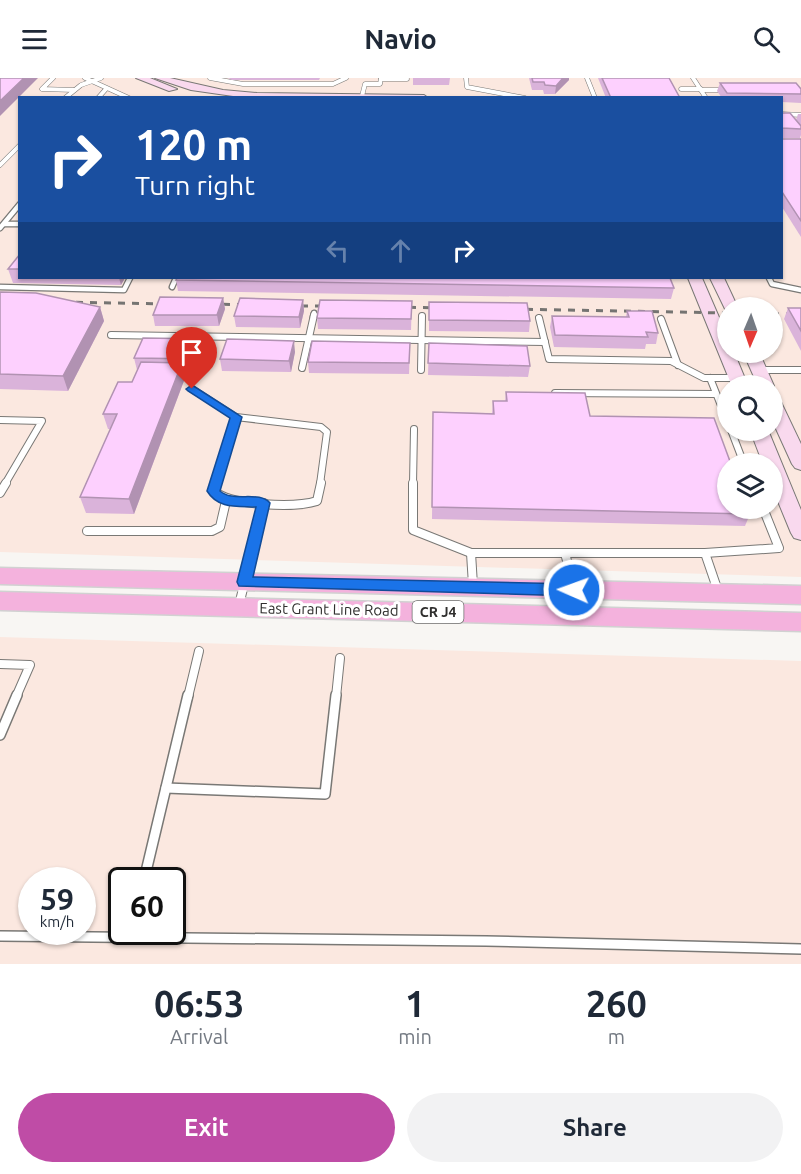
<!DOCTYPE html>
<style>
body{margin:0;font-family:Ubuntu,sans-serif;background:#f2f2f3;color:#1f2937;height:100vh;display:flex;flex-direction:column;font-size:22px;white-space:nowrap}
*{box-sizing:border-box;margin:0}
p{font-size:20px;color:#747a83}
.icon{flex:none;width:33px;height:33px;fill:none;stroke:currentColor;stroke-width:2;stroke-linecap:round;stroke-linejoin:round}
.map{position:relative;height:886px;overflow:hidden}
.side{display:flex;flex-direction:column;background:#fff;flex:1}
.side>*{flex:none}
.banner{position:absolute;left:18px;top:18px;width:765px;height:183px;border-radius:0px;box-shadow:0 2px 4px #0004;background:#1a4fa0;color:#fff;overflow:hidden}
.needle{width:39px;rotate:182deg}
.controls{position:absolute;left:717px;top:219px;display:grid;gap:12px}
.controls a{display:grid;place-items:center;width:66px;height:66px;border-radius:50%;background:#fff;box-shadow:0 2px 4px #0004;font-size:30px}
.speed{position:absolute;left:18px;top:789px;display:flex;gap:12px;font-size:30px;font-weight:700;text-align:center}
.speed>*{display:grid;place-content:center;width:78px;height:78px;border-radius:50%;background:#fff;box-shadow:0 2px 4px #0004;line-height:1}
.speed small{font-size:15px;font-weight:400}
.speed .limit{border:3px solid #111;border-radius:9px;background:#fff;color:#111}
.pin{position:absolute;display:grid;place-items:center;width:51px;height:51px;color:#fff;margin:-62px -26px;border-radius:50% 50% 50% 0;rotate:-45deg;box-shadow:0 0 6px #0007}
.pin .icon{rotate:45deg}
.me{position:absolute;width:66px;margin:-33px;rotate:272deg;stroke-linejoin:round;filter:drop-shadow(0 0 4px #0008)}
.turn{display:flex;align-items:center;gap:21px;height:126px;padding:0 18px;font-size:27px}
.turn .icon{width:78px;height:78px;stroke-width:2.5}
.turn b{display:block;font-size:42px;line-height:51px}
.lanes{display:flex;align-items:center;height:57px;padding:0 18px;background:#0003;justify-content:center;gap:30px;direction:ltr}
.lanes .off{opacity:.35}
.eta{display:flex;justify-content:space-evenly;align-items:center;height:102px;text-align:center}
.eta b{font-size:36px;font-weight:700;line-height:42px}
.action{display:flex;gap:12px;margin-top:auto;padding:12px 18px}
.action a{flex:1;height:69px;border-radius:36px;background:#bf4ca6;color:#fff;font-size:24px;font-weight:700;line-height:69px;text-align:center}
.action a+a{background:#f2f2f3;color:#1f2937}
header{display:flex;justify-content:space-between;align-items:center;height:78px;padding:0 18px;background:#fff;font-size:27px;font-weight:700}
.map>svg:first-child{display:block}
</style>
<header><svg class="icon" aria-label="menu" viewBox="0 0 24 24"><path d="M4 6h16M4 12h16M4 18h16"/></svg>Navio<svg class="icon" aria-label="search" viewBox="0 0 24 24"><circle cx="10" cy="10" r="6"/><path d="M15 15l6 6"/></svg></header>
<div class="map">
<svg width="801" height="886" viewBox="0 0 801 886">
<rect width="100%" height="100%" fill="#f8f6f3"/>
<g fill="#fbe8e0" fill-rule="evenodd">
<path d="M0 0H801V499L0 474ZM20 20H782V200H20ZM728 230H772V274H728ZM728 308H772V352H728ZM728 386H772V430H728Z"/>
<path d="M0 559 801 583V886H0ZM32 802H82V854H32ZM122 802H172V854H122Z"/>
</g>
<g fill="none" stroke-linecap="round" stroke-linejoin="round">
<defs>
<g id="lane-far4">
<path d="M53 0 42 11 74 12"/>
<path d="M85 0 129 20"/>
<path d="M210 0 243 6H333L346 0"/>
<path d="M466 0 467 9 525 20"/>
<path d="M587 0 595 20"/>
<path d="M693 0 706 20"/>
<path d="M381 1H407"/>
<path d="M681 11H701"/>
<path d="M701 12H726"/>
<path d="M362 18 365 6H380L381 0"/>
<path d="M65 20 81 7 101 0"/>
<path d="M98 20 106 11"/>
<path d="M782 36 801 37"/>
<path d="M0 87 20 67"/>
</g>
<g id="lane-far3">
<path d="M4 146H20"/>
<path d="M0 150 20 126"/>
<path d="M769 200 772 206 801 212"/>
<path d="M0 209 124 212 130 200"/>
<path d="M172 209 176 200"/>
<path d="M313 239 314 235"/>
</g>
<g id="lane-far2">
<path d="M539 240 549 281 671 283 704 300H737"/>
<path d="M661 241 678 287"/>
<path d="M111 257 545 264"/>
<path d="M302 290 314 237"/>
<path d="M421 292 422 238"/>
<path d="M759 292H801"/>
<path d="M710 300 728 345"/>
<path d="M192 311 236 339"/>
<path d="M555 315 715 316"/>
<path d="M236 339 321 349 327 354 320 406"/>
<path d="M0 342 42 343 5 406"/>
<path d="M731 352 744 386"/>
<path d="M216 406 236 339"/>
<path d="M413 406 414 351"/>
</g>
<g id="lane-far1">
<path d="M216 405 214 413C232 428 295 430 317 423L321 405"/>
<path d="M413 405V452L471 475H705L718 513"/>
<path d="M0 415 6 405"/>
<path d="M87 453H212L220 449 226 423"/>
<path d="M471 475 473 507"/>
<path d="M565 475 574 510"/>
<path d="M705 475 779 470 763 430"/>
<path d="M239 527 264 425"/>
<path d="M0 586 30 587 16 619"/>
<path d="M188 619 199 573"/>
<path d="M336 619 340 580"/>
</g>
<g id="lane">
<path d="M0 657 17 617"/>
<path d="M166 710 325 716 336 617"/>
<path d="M144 802 188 617"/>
<path d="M0 858 486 863 801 871"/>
</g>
<g id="secondary">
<path d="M136 0H150L177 11 169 13Z"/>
<path d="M155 0H170L223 12 257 15 424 17 428 20H247L191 12Z"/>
<path d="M688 200H702L728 260V274H734L748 308H732Z"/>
<path d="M710 200H724L738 230H728L726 233Z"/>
<path d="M743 274H759L774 308 772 310V308H758Z"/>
<path d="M772 317 780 322 801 366V392L795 390 792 386 772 342Z"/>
<path d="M750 352H768L801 432V462L794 460 791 455 772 409V386H763Z"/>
</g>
<g id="primary">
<path d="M0 490 801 508V526L0 506Z"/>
<path d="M0 514 801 535V553L0 532Z"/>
</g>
</defs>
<use href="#lane-far4" stroke="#797875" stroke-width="5"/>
<use href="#lane-far3" stroke="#797875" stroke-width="7"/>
<use href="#lane-far2" stroke="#797875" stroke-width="8"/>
<use href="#lane-far1" stroke="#797875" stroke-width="10"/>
<use href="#lane" stroke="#797875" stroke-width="12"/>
<use href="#secondary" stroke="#797875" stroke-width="2"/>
<use href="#primary" stroke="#d1d1d1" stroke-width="3"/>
<use href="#lane-far4" stroke="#fff" stroke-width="4"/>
<use href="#lane-far3" stroke="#fff" stroke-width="4.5"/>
<use href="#lane-far2" stroke="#fff" stroke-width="6"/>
<use href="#lane-far1" stroke="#fff" stroke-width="8"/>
<use href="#lane" stroke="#fff" stroke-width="9"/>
<use href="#secondary" fill="#f9d9ee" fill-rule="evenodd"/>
<use href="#primary" fill="#f4b2dd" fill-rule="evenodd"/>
<g stroke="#757472" stroke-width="3" stroke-dasharray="7 7" stroke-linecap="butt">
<path d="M62 224 173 226"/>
<path d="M209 226 254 227"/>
<path d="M287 228H335"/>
<path d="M395 229 446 230"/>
<path d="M512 231 728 235"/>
<path d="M772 236H801"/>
</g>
</g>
<g fill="#dab3da">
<path d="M228 0H320L319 2H232Z"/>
<path d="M413 0H450L449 7H413Z"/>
<path d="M529 0H569V2L555 16H544L543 12H532Z"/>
<path d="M598 0H669L680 20H606Z"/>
<path d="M720 5 801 11V25L782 24V20H722L717 13Z"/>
<path d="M782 35 796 42 798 36H801V57L800 60H782Z"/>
<path d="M782 61H801V159L782 129Z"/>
<path d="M20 176V200H125L121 207 13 205 8 191Z"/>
<path d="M176 202 674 210 671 221 178 213Z"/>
<path d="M0 214 100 229 104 243 68 313 0 311Z"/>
<path d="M223 220 225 231 219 248H155L153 237Z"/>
<path d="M303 222 304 233 300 250 236 249 234 238Z"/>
<path d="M412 223 411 252 318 251 317 240Z"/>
<path d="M429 224 530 243 529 254 429 253Z"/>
<path d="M788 230H801V273L784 241Z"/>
<path d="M627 233 658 255 656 266H646L645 271 554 269 550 249 552 238 626 239Z"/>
<path d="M208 261 211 273 204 293 183 292 185 300 134 436 86 435 80 419 111 351H108L103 336 132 304 138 292H137L134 280Z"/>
<path d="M410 265 409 296 309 295 308 284Z"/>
<path d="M429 265 530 288 528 299 428 297Z"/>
<path d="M295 274 291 294 222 293 220 281Z"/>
<path d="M506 314 750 436 745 448 432 441 433 334 492 335 493 323H505Z"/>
</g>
<g fill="#b192b2">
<path d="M24 0H38L0 38V23Z"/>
<path d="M563 0H569V2L555 16 556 8Z"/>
<path d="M119 200H125L121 207Z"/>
<path d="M223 220 225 231 219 248 217 237Z"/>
<path d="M303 222 304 233 300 250 299 239Z"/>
<path d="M100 229 104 243 68 313 63 298Z"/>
<path d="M208 261 211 273 204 293 202 281Z"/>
<path d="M294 263 295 274 291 294 289 283Z"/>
<path d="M182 285 185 300 134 436 129 421Z"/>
</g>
<g fill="#fdd0fe" stroke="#b192b2" stroke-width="1.5">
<path d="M0 0H24L0 23Z"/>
<path d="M532 0H563L556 8 545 7 544 4H533Z"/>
<path d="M602 0H669L680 20H611Z"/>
<path d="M720 5H796L801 11V16L727 15Z"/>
<path d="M782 35H790L801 48V51L782 50Z"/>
<path d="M782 61H801V143L782 114Z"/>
<path d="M20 176V191H8Z"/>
<path d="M177 200H670L674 210 176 202Z"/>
<path d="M0 214 36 215 100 229 63 298 0 296Z"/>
<path d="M160 219 223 220 217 237H153Z"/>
<path d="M240 220 303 222 299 239 234 238Z"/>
<path d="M320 222 412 223 411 241 317 240Z"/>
<path d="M429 224 527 225 530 243 429 242Z"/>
<path d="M788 230H801V253Z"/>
<path d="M627 233H652L658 255 646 254 648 259 555 257 552 238 629 239Z"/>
<path d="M143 260 208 261 202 281 134 280Z"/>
<path d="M227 261 294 263 289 283 220 281Z"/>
<path d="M312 263 410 265 409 285 308 284Z"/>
<path d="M429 265 527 268 530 288 428 285Z"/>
<path d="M141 284 182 285 129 421 80 419 117 336H103L118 304H132Z"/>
<path d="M506 314 585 315 590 338 714 340 731 386H728V430H748L750 436 432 429 433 334 494 336 493 323H507Z"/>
</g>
<path fill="#1a73e8" stroke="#114b97" stroke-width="1.5" d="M192 307 242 339 220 413C233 425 259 412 270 425L253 499 574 506 580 508 582 512 580 516 574 518 239 508 237 504 256 429C237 428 218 431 207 413L230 340 188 313 186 311Z"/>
<g text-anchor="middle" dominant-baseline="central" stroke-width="6" stroke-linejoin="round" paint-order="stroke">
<rect fill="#fff" stroke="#6e6d6d" stroke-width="1.5" x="412.5" y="523" width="51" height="22" rx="4.5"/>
<g font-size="14" font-weight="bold" fill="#302f2e">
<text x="438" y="534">CR J4</text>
</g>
<g font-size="15" fill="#302f2e" stroke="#fff">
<text transform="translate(329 531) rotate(1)">East Grant Line Road</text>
</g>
</g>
</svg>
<div class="controls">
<a><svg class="needle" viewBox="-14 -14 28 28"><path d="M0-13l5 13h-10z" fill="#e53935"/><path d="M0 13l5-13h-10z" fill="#747a83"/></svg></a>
<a><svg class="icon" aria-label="search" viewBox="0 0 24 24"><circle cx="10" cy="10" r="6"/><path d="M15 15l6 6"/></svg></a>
<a><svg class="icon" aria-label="layers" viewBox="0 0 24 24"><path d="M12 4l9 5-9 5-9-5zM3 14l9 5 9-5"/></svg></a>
</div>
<div class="speed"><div>59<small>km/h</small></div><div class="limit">60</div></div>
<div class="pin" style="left:192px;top:311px;background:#d93025"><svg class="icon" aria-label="arrive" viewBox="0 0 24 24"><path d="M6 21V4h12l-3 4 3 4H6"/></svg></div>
<svg class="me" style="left:574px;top:512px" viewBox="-20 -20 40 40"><circle r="17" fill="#1a73e8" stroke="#fff" stroke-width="3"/><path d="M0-11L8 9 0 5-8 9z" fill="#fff"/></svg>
<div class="banner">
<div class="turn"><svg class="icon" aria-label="right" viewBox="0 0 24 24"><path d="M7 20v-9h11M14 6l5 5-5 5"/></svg><div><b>120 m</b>Turn right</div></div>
<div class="lanes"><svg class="icon off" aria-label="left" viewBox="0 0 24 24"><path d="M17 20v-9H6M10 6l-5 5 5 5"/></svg><svg class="icon off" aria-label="ahead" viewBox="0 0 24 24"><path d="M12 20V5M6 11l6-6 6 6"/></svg><svg class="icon" aria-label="right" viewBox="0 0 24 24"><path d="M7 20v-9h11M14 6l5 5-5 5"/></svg></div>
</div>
</div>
<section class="side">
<div class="eta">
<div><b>06:53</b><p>Arrival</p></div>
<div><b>1</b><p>min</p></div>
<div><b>260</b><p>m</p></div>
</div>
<div class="action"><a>Exit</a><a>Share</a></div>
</section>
